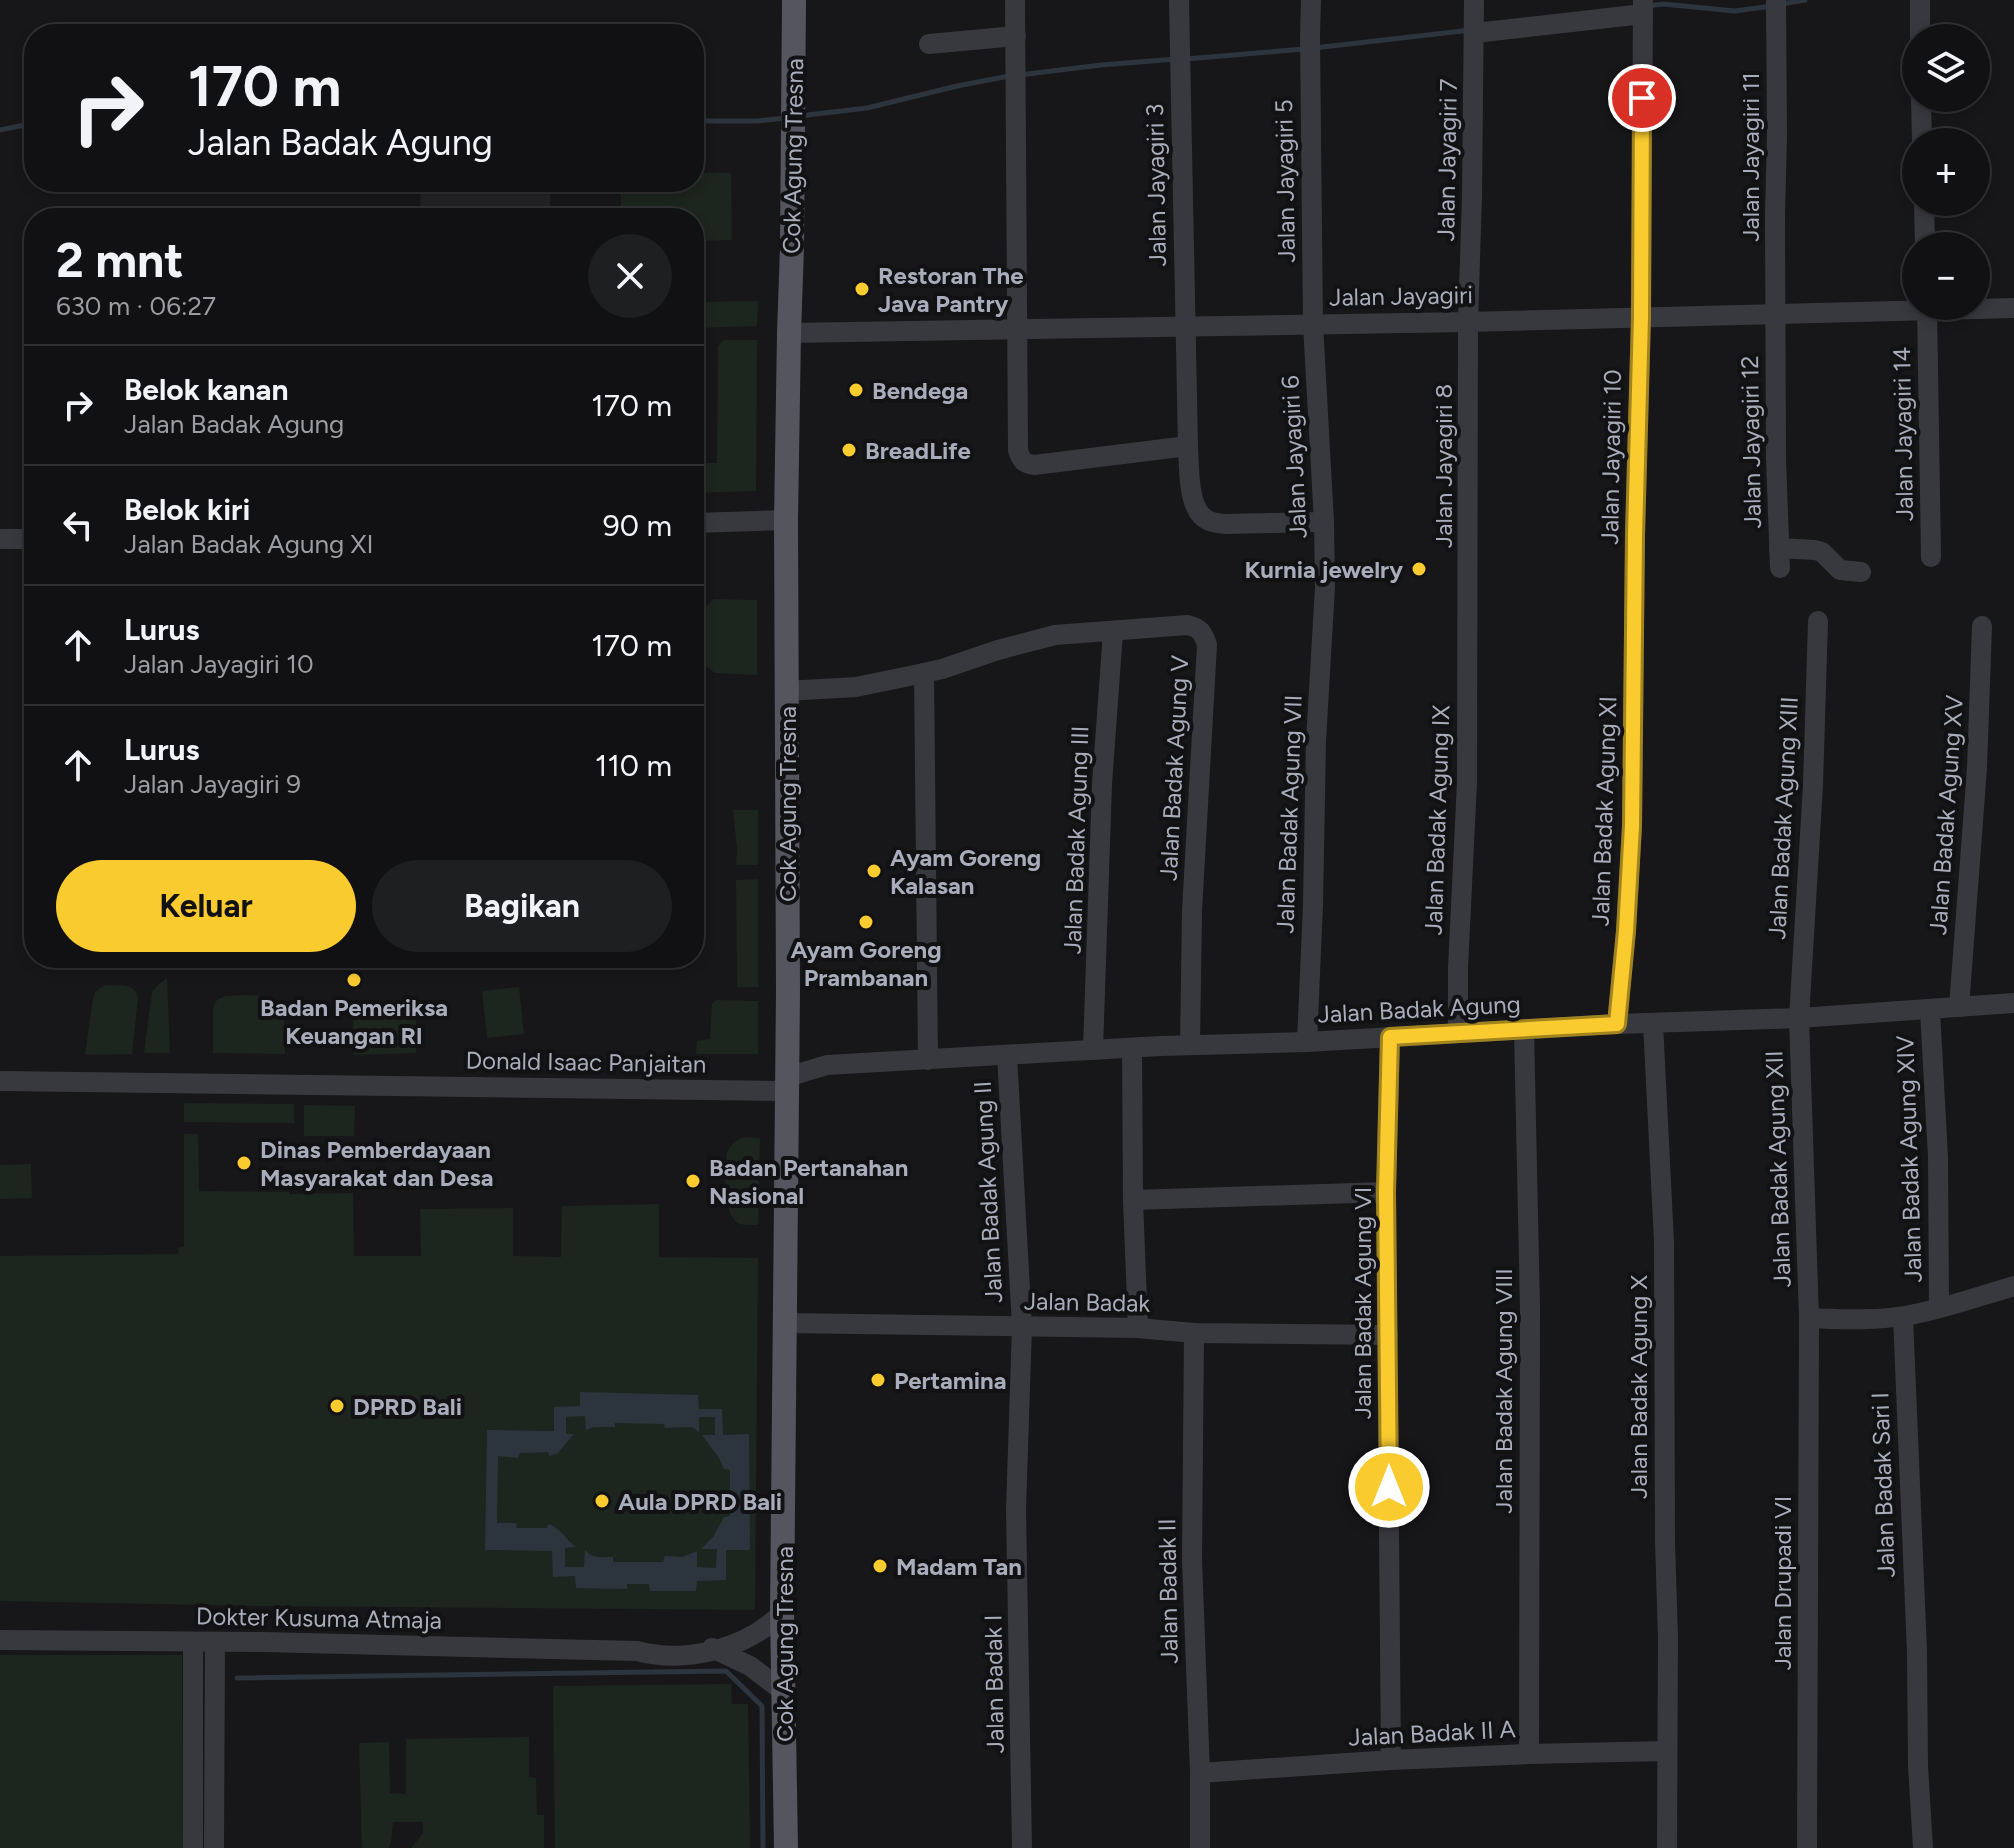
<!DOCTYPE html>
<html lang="id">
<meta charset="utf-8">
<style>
body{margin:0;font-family:Figtree,sans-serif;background:#1e1f21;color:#f1f3f6;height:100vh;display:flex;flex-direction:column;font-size:30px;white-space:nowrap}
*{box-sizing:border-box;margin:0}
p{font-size:26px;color:#9c9da0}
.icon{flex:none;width:44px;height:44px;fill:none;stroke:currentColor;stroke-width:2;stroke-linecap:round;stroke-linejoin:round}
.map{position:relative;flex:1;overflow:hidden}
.drawer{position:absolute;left:24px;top:208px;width:680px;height:760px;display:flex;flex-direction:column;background:#111113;border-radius:32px;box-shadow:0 4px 12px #0003,0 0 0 2px #303133}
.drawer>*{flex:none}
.banner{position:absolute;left:24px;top:24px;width:680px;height:168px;border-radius:32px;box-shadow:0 4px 12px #0003,0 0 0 2px #303133;background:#111113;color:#f1f3f6;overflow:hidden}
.tools{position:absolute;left:1902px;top:24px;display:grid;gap:16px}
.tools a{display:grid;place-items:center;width:88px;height:88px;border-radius:50%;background:#111113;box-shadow:0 4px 12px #0003,0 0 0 2px #303133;font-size:40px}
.pin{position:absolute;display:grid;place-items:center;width:68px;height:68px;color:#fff;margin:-34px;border:4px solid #fff;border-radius:50%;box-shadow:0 2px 8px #0007}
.me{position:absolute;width:88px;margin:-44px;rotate:0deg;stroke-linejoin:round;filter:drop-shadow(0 0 6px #0008)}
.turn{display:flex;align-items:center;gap:28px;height:168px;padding:0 32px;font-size:36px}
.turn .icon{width:104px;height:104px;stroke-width:2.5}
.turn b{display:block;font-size:56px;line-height:68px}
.round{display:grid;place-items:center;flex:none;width:84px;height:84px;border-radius:42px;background:#1e1f21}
.head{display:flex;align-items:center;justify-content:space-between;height:136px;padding:0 32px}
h1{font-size:48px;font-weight:700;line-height:60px}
.primary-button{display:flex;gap:16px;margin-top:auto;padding:16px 32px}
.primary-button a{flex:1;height:92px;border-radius:48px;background:#f9cb2f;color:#111;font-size:32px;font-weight:700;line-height:92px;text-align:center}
.primary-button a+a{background:#1e1f21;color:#f1f3f6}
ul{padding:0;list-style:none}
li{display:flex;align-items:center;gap:24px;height:120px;padding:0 32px;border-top:2px solid #303133}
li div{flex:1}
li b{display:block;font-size:30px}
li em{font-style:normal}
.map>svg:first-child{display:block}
</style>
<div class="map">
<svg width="2014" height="1848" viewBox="0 0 2014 1848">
<rect width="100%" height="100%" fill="#171719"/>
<path fill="#232326" d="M421 182H550V218H420Z"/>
<g fill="#1d251f">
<path d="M694 173H731L732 240 694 241V218H621V182H694Z"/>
<path d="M758 301 757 326 698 328 697 331H694V302Z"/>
<path d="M724 340H757L756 491 694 493V463H717L718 346Z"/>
<path d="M713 599 757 600V675L715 673 703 664 702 612Z"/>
<path d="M733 810H758V865H736L737 848Z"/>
<path d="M758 879V987H737L736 880Z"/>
<path d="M167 978 170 1053H144L152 992 158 985Z"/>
<path d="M105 985C119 986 135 982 138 998L132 1054 85 1055 93 998 96 991Z"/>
<path d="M519 987 524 1034 487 1038 482 991Z"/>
<path d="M225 996C246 996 269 991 284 1008L285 1054 213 1053V1008L217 1000Z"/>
<path d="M717 1000 758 1001V1054H696L697 1041 710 1039 712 1004Z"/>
<path d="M397 1003 416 1004V1053L354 1055 353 1007Z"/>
<path d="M184 1103 294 1104V1123L184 1122Z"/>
<path d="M304 1105 355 1106 354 1136H304Z"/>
<path d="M184 1134H198L199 1191 289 1192V1194L353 1193 354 1256H421L420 1209 513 1208V1256L561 1257 562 1206 659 1204V1257L758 1258 755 1610 260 1606 0 1601V1256L178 1254 179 1247H184Z"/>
<path d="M745 1137 760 1138 758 1225C752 1225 744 1226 738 1223 722 1213 725 1169 727 1153 731 1143 736 1140 745 1137Z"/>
<path d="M31 1164 32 1198 0 1199V1165Z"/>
<path d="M0 1655H182L183 1848H0Z"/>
<path d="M731 1684 732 1704H748L750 1848H555L553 1686Z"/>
<path d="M529 1737V1777L536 1778 537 1815H544V1848H411L423 1833V1822H393L391 1842 388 1848H362L359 1743 389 1742 390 1793 406 1794V1739Z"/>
</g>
<path fill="#2c343e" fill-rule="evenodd" d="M580 1392 698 1395 699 1409H722L723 1435 749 1434 750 1550H726V1580L697 1581 696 1591H650L649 1584H627V1589L576 1588 575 1576 553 1577 552 1551 485 1550 487 1430 554 1431V1407L580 1406ZM585 1416 586 1430 594 1427H615V1423L664 1424 665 1428 692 1427 699 1432V1417H715V1435H702L719 1458 724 1469 730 1470V1516L724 1517 713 1537 701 1549H717L716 1568 697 1567V1551L682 1557 665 1556 663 1562H613V1557C601 1557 593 1559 585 1550L584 1567H565V1548L576 1547C566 1540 560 1527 548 1524L547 1528H517L516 1523H497L498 1456 518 1458 520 1453 548 1452 549 1456 558 1453 574 1434H566V1417Z"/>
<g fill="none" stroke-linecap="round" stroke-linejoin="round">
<g stroke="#2c343e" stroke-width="5">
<path d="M1782 4 1805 0"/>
<path d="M1647 6 1663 4 1735 11 1772 6"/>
<path d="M1314 48 1471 30"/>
<path d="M1186 59 1304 49"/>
<path d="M1019 75 1101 65 1176 59"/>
<path d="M799 116 867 108 957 86 1009 76"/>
<path d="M694 121H757L785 118"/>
<path d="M0 130 34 123"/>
<path d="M237 1678 726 1671 762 1706 763 1848"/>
</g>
<g stroke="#38383f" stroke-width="20">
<path d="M1015 0 1018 450C1021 460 1023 463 1034 465L1188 446"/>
<path d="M1179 0 1188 446C1189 465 1188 501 1201 515 1207 522 1216 523 1225 524L1324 522"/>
<path d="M1776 0 1777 134 1775 217 1776 458 1780 568"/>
<path d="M1920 0V38"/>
<path d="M1475 33 1643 14"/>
<path d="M929 44 1016 36"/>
<path d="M1921 98 1922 142"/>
<path d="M1924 202 1925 246"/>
<path d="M1927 306 1931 557"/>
<path d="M789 333 1468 322 2014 308"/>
<path d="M694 523 786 520"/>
<path d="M0 539H34"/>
<path d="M1779 548 1815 550 1822 552 1840 570 1861 572"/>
<path d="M924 673 928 1060"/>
<path d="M786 691 856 687 924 673 942 669 998 650 1055 635 1187 625C1200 628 1203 632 1207 645L1192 911 1190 1045"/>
<path d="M1959 1007 1977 768 1982 626"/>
<path d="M1930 1010 1938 1157 1939 1307"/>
<path d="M1653 1023 1664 1242 1665 1541 1668 1638 1667 1848"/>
<path d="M1617 1024 1626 931 1632 826 1635 535 1641 317 1643 0"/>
<path d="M1524 1029 1530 1308 1529 1754"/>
<path d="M1458 1032V968L1467 782 1468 322 1472 197 1474 0"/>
<path d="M1390 1037 1386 1192 1391 1760"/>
<path d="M1307 1042 1313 905 1316 741 1325 587 1324 522 1313 324 1310 37 1311 0"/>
<path d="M1132 1049 1133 1200 1138 1328"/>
<path d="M1093 1050 1102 784 1113 632"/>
<path d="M1007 1055 1022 1326 1016 1510 1022 1848"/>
<path d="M787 1077 827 1065 1160 1046 1307 1042 1617 1024 1799 1018 2014 1003"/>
<path d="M0 1081 787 1091"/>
<path d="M1133 1200 1386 1192"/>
<path d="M1903 1317 1917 1652 1918 1766 1923 1848"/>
<path d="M1809 1318C1840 1319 1873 1321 1904 1316 1939 1311 1979 1296 2014 1286"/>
<path d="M784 1323 1138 1328 1194 1333 1388 1335"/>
<path d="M1194 1333 1192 1559 1200 1773V1848"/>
<path d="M0 1640 263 1642 637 1651C686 1664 746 1649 782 1613"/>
<path d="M193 1642V1848"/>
<path d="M712 1648 750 1666 783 1691"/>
<path d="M1200 1773 1391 1760 1529 1754 1666 1751"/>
<path d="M214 1848 215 1642"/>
<path d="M1807 1848 1809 1318 1799 1018 1813 785 1818 621"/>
</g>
<path stroke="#54555e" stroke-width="24" d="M786 1848 782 1613 788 992 786 520 789 333 792 248 794 0"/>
</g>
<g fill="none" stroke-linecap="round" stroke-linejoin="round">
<defs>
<path id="route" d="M1389 1487 1386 1192 1390 1037 1617 1024 1626 931 1632 826 1635 535 1641 317 1642 98"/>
</defs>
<use href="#route" stroke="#a2841f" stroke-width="20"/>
<use href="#route" stroke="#f9cb2f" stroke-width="14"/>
</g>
<g fill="#f9cb2f" stroke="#121214" stroke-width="3">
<circle cx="862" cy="289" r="8"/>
<circle cx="856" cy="390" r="8"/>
<circle cx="849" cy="450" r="8"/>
<circle cx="1419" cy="569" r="8"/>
<circle cx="874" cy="871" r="8"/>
<circle cx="866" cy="922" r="8"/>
<circle cx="354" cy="980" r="8"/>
<circle cx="244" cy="1163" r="8"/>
<circle cx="693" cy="1181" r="8"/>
<circle cx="878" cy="1380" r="8"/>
<circle cx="337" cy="1406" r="8"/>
<circle cx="602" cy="1501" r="8"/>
<circle cx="880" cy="1566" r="8"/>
</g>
<g text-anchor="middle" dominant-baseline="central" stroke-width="8" stroke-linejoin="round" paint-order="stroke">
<g font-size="24" fill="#a9acba" stroke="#121214">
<text transform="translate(793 156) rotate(-89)">Cok Agung Tresna</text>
<text transform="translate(1750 157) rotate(-90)">Jalan Jayagiri 11</text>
<text transform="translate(1447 160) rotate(-89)">Jalan Jayagiri 7</text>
<text transform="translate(1285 181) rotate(-91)">Jalan Jayagiri 5</text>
<text transform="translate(1156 185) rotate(-91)">Jalan Jayagiri 3</text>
<text transform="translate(1401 296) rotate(-1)">Jalan Jayagiri</text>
<text transform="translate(1903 434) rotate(-91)">Jalan Jayagiri 14</text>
<text transform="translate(1751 442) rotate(-91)">Jalan Jayagiri 12</text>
<text transform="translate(1294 457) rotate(-93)">Jalan Jayagiri 6</text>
<text transform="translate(1611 457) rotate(-89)">Jalan Jayagiri 10</text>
<text transform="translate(1443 466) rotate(-90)">Jalan Jayagiri 8</text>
<text transform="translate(1174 768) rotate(-87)">Jalan Badak Agung V</text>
<text transform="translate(787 804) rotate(-90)">Cok Agung Tresna</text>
<text transform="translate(1604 811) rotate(-88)">Jalan Badak Agung XI</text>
<text transform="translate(1289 814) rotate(-88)">Jalan Badak Agung VII</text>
<text transform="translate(1946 815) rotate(-86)">Jalan Badak Agung XV</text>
<text transform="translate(1783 818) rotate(-87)">Jalan Badak Agung XIII</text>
<text transform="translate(1437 820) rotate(-88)">Jalan Badak Agung IX</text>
<text transform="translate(1076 840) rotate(-88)">Jalan Badak Agung III</text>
<text transform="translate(1419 1009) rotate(-3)">Jalan Badak Agung</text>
<text transform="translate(586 1062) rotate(1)">Donald Isaac Panjaitan</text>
<text transform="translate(1909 1159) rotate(-92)">Jalan Badak Agung XIV</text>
<text transform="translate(1778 1169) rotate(-92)">Jalan Badak Agung XII</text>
<text transform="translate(988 1192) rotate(-93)">Jalan Badak Agung II</text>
<text transform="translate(1087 1302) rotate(1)">Jalan Badak</text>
<text transform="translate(1362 1303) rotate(-90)">Jalan Badak Agung VI</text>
<text transform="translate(1638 1387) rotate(-90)">Jalan Badak Agung X</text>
<text transform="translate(1503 1391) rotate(-90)">Jalan Badak Agung VIII</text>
<text transform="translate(1883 1485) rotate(-92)">Jalan Badak Sari I</text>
<text transform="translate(1782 1583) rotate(-90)">Jalan Drupadi VI</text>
<text transform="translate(1168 1591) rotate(-91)">Jalan Badak II</text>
<text transform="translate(319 1618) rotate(1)">Dokter Kusuma Atmaja</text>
<text transform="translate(784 1644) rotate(-90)">Cok Agung Tresna</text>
<text transform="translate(994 1684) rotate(-91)">Jalan Badak I</text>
<text transform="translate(1432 1733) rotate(-3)">Jalan Badak II A</text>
</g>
<g font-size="24" font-weight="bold" fill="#a9acba" stroke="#121214" text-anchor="start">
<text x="878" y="275">Restoran The<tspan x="878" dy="28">Java Pantry</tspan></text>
<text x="872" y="390">Bendega</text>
<text x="865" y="450">BreadLife</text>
<text x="1403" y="569" text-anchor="end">Kurnia jewelry</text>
<text x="890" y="857">Ayam Goreng<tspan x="890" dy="28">Kalasan</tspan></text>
<text x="866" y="949" text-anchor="middle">Ayam Goreng<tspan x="866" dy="28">Prambanan</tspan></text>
<text x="354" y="1007" text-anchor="middle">Badan Pemeriksa<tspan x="354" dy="28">Keuangan RI</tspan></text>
<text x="260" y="1149">Dinas Pemberdayaan<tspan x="260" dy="28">Masyarakat dan Desa</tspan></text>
<text x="709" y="1167">Badan Pertanahan<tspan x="709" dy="28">Nasional</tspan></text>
<text x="894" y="1380">Pertamina</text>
<text x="353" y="1406">DPRD Bali</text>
<text x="618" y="1501">Aula DPRD Bali</text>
<text x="896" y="1566">Madam Tan</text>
</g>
</g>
</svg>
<div class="tools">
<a><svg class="icon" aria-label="layers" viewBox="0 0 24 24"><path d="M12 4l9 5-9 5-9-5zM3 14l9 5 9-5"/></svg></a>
<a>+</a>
<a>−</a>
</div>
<div class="pin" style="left:1642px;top:98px;background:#d93025"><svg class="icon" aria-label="arrive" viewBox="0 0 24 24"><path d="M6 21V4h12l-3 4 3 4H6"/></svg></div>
<svg class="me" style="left:1389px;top:1487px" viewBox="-20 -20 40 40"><circle r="17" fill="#f9cb2f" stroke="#fff" stroke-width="3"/><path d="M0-11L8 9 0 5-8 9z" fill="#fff"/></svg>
<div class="banner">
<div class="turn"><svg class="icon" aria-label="right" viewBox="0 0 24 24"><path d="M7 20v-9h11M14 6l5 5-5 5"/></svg><div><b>170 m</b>Jalan Badak Agung</div></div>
</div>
<section class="drawer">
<div class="head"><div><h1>2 mnt</h1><p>630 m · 06:27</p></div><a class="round"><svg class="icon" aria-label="close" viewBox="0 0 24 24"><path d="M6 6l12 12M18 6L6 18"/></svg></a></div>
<ul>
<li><svg class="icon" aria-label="right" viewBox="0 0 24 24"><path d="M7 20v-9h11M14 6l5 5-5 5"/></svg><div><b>Belok kanan</b><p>Jalan Badak Agung</p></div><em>170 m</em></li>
<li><svg class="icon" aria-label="left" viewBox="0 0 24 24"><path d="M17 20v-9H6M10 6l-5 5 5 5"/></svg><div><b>Belok kiri</b><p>Jalan Badak Agung XI</p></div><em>90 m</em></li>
<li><svg class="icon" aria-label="ahead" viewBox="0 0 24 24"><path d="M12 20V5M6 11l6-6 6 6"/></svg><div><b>Lurus</b><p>Jalan Jayagiri 10</p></div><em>170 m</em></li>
<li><svg class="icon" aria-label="ahead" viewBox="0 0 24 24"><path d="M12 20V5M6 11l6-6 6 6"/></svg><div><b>Lurus</b><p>Jalan Jayagiri 9</p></div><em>110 m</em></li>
</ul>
<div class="primary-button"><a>Keluar</a><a>Bagikan</a></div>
</section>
</div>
